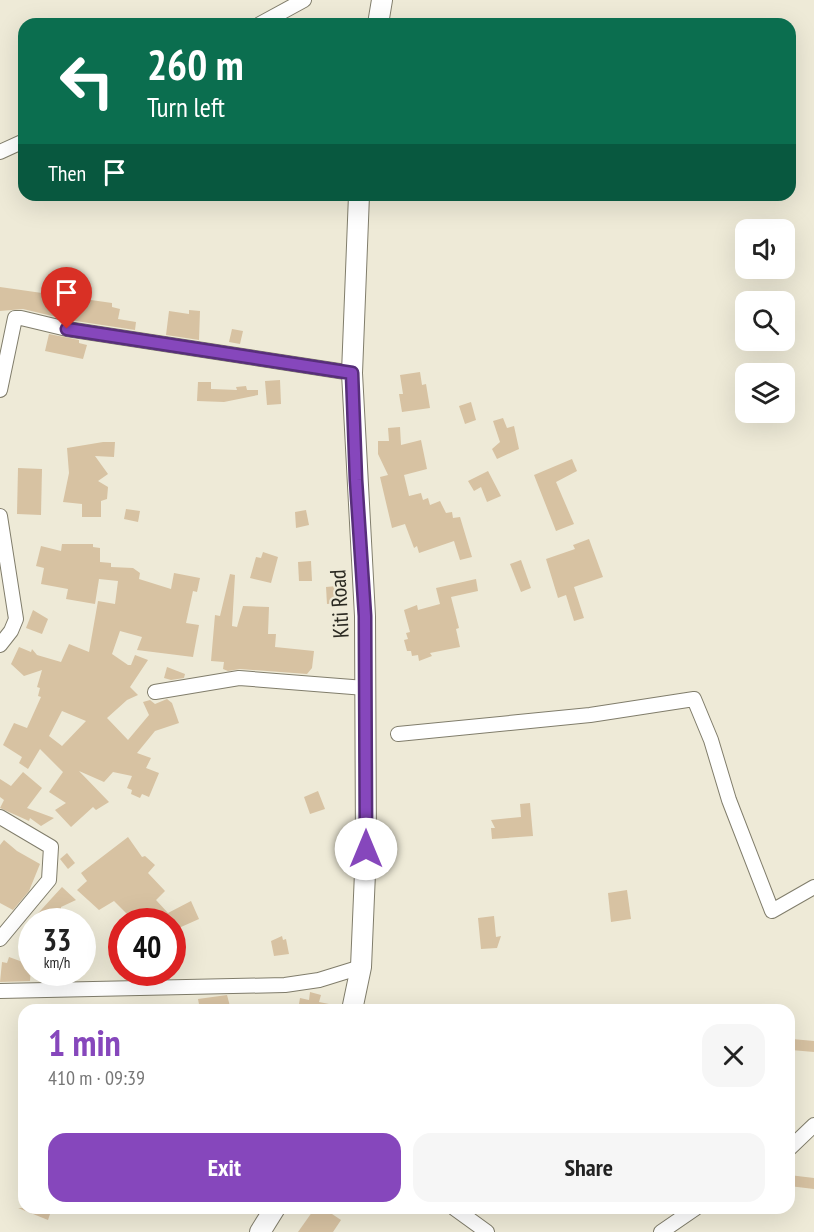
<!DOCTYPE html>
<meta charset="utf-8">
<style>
body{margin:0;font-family:"PT Sans Narrow",sans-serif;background:#f6f6f6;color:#222;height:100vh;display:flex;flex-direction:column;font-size:22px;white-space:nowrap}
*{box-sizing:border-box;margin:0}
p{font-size:20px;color:#767676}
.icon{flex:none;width:33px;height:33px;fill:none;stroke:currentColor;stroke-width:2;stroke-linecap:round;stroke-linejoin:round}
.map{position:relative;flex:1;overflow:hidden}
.details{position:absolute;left:18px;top:1004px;width:777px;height:210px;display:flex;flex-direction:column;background:#fff;border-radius:18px;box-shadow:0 6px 24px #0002}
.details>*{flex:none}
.banner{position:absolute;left:18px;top:18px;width:778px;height:183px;border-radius:18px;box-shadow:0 6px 24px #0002;background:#0b6e4f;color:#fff;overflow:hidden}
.controls{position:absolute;left:735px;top:219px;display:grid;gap:12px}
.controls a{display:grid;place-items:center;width:60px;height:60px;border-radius:12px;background:#fff;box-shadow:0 6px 24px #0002;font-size:30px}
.speed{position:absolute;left:18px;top:908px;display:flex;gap:12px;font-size:30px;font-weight:700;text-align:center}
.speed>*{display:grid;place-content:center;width:78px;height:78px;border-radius:50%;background:#fff;box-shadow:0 6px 24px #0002;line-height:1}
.speed small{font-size:15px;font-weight:400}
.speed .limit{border:9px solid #d22;background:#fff;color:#111}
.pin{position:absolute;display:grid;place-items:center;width:51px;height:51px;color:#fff;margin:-62px -26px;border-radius:50% 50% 50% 0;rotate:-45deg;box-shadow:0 0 6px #0007}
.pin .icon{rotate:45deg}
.me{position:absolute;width:66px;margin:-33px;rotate:0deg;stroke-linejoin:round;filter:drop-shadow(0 0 4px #0008)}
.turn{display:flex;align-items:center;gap:21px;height:126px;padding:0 30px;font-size:27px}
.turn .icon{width:78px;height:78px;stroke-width:2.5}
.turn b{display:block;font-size:42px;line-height:51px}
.then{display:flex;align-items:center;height:57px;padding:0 30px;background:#0003;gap:12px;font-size:22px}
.round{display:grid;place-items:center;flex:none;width:63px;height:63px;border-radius:18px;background:#f6f6f6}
.overview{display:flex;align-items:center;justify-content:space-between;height:102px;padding:0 30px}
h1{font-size:36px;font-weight:700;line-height:45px;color:#8647bc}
.button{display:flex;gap:12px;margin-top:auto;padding:12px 30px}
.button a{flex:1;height:69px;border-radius:18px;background:#8647bc;color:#fff;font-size:24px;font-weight:700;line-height:69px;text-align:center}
.button a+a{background:#f6f6f6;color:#222}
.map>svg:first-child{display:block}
</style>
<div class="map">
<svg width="814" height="1232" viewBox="0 0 814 1232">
<rect width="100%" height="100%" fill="#eeead7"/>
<g fill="#d7c2a2" fill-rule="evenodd">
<path d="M0 287 112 303V307L120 309 118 319 136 322 135 330 69 320 23 309 0 311Z"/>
<path d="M189 310 200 311 199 340 166 335 169 311 189 314Z"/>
<path d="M232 329 243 331 240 344 229 342Z"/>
<path d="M49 334 79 340V343L87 345 83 359 45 351Z"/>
<path d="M420 372 422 385 426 384 430 408 402 412 399 394H403L400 375Z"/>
<path d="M280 380 281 404 267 405 265 381Z"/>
<path d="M198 382H211V389L237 390 236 387 246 386 247 390H258V395L224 402 197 401Z"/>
<path d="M471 402 476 420 465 424 459 406Z"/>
<path d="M503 418 507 428 514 426 519 449 497 459 492 449 500 442 493 421Z"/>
<path d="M400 427 401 445 421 440 427 469 404 475 409 496 421 493 423 500 428 498 430 505 440 501 446 513 452 512 453 518 460 517 472 557 460 560 454 541 419 553 417 546 414 548 405 524 392 528 380 477 388 475 378 454V441H389L388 428Z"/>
<path d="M103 442H115L114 457 95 456 108 474 98 481 108 487 107 499 101 501V517H82V504L63 502 69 473 67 448Z"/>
<path d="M572 459 577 471 556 482 574 524 556 531 534 475Z"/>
<path d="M18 468 42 469 41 515 17 514Z"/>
<path d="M488 471 501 496 487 502 481 487 474 491 468 481Z"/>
<path d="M126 509 140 511 138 522 124 519Z"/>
<path d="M306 510 309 525 296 528 295 512Z"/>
<path d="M589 539 603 577 574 587 584 618 574 621 566 595 558 598 546 559 575 549 573 545Z"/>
<path d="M62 544H93V547L100 548V562L111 563V567L133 568 140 573 139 579 171 589 174 573 200 578 197 592 193 591 186 623 199 625 193 657 137 650 142 637 120 631 112 654 128 665H131L135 655 148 660 130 687 138 695 127 700 107 718 128 740 149 715 143 702 150 700 155 704 167 699 172 703 179 723 155 731 137 753 151 758 146 768 159 773 149 797 142 794 140 798 131 794 132 790 127 788 132 776 113 772 104 782 79 771 109 802 96 810 93 807 71 827 55 810 66 803 49 792 63 772 40 749 28 769 19 763 22 757 3 745 14 723 27 728 41 697 38 696 40 688 37 687 42 670 24 676 11 664 19 647 31 652 32 649 37 655 61 662 69 644 89 652 98 601 115 604 118 581 99 579 95 604 66 599 68 589 41 584 44 568 36 566 41 546 61 551ZM62 711 86 721 62 746 49 736Z"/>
<path d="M263 552 278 557 271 583 250 578 256 557 261 558Z"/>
<path d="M521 560 531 588 521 592 510 564Z"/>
<path d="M311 561 312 581H299L298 562Z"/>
<path d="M230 574 235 575 232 626 237 627 243 606 269 607 268 634H276L275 647 314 651 312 668 307 674 240 669 228 671 223 669 224 662 211 661 215 615 220 616Z"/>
<path d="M476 579 478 591 451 597 459 628 456 629 460 647 430 653 432 656 419 661 418 655 412 656 411 651H407L404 640 408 639 406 633 410 632 404 610 417 605 418 610 440 604 436 588Z"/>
<path d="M337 586 338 603 327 604 326 587Z"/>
<path d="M33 610 48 619 42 634 26 628Z"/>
<path d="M167 667 185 674 184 678 171 680 164 678Z"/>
<path d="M23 772 42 788 27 808 54 818 41 826 30 818 29 821 0 808 4 800 0 797V779L11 786Z"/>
<path d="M318 791 325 809 310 814 304 797Z"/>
<path d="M530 803 533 836 492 839 491 828H495L491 820 521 817 520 804Z"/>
<path d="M128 837 142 857 145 856 155 865 148 873 165 891 156 900 168 913 191 901 199 919 172 931V921H134L114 901 99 910 77 890 87 881 81 873Z"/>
<path d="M4 840 17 851 40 864 29 891 13 910 0 903V845Z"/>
<path d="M67 853 75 863 68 869 60 859Z"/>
<path d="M62 887 76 900 61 907V921H31Z"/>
<path d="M627 890 631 919 611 922 608 893Z"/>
<path d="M494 916 496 937 501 936 497 948 481 949 478 918Z"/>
<path d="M282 936 283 940 286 939 289 954 274 956 271 941Z"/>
<path d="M9 957 31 965 30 981 0 982 2 962 7 963Z"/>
<path d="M310 992 321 995 319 1002 334 1005V1010H298L300 998 309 1000Z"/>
<path d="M227 995 231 1010H200L198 999Z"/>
<path d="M792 1039 814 1041V1052L791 1050Z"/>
<path d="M789 1175 814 1178V1189L789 1186Z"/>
<path d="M18 1208H52L48 1220Z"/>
<path d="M315 1208H323L341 1220 333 1232H298Z"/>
</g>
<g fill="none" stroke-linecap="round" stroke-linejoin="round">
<defs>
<g id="street">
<path d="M260 24 304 0"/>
<path d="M0 152 24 141"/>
<path d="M0 390 15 318H21L67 329 352 373"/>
<path d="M0 516 16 619 11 631 0 645"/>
<path d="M155 692 239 678 365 688"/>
<path d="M398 734 590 715 694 699 711 740 729 800 772 911 814 887"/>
<path d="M0 817 51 847 49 880 0 939"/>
<path d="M0 991 285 985 319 980 361 967"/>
<path d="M789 1149 814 1125"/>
<path d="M454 1208 487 1232"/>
<path d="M661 1232 696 1208"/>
</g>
<g id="secondary">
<path d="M378 24 382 0"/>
<path d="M352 1010 361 967 366 849 365 616 352 373 359 195"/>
<path d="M260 1232 275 1208"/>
</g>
</defs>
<use href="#street" stroke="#807d6b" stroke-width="16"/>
<use href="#secondary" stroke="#807d6b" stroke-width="22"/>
<use href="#street" stroke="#fff" stroke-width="14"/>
<use href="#secondary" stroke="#fff" stroke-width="20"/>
</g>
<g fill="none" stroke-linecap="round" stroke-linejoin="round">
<defs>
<path id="route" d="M67 329 352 373 356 480 365 616 366 849"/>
</defs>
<use href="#route" stroke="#572e7a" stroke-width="15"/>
<use href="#route" stroke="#8647bc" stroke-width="10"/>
</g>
<g text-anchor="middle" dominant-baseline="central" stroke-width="4.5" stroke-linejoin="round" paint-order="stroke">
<g font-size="22" fill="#2b2a22" stroke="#eeead7">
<text transform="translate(339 604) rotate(-93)">Kiti Road</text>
</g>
</g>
</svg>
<div class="controls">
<a><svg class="icon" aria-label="sound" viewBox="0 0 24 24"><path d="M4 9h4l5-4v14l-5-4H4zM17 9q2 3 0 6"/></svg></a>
<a><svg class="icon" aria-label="search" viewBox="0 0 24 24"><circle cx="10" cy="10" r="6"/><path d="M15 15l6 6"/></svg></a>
<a><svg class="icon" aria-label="layers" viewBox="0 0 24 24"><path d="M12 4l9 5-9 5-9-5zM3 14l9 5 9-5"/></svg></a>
</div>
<div class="speed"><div>33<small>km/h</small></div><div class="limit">40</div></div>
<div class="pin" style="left:67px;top:329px;background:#d93025"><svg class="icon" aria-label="arrive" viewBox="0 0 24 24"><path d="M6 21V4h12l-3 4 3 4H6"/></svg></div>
<svg class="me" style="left:366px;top:849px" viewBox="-20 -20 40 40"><circle r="19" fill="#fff"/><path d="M0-13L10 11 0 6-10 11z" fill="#8647bc"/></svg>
<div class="banner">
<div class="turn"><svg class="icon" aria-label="left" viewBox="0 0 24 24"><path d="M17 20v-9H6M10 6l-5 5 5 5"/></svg><div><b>260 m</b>Turn left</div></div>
<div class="then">Then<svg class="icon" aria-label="arrive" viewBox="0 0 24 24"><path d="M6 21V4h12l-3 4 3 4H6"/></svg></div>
</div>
<section class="details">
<div class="overview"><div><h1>1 min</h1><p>410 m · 09:39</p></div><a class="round"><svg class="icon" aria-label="close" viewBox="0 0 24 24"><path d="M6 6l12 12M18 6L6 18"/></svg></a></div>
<div class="button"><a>Exit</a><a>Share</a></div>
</section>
</div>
